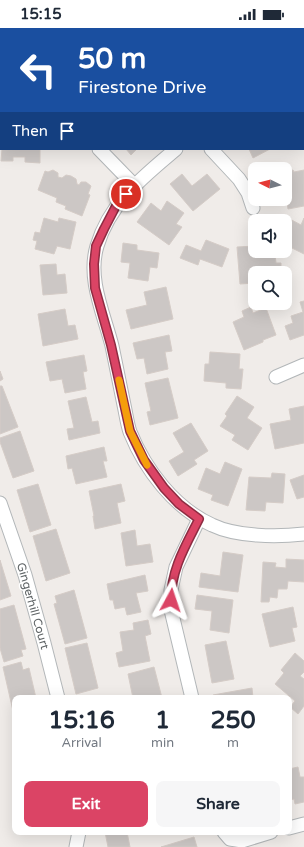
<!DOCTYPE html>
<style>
body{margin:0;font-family:"Varela Round",sans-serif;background:#f6f6f7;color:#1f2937;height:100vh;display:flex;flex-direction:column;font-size:15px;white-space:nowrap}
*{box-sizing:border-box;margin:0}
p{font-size:13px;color:#747a83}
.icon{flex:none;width:22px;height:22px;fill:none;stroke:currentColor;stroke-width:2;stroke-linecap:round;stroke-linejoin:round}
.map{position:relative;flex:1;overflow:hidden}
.sheet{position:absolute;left:12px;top:667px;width:280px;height:140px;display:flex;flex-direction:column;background:#fff;border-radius:8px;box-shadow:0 4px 16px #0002}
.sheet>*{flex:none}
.guide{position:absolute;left:0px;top:0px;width:304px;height:122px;box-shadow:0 4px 16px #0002;background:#1a4fa0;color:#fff;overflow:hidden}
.needle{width:26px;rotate:276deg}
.fabs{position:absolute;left:248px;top:134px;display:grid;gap:8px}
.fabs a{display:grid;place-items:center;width:44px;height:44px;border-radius:8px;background:#fff;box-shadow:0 4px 16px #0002;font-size:20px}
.pin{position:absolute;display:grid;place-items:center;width:34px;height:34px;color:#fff;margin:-17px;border:2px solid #fff;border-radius:50%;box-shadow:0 1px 4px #0007}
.me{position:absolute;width:44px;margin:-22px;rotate:5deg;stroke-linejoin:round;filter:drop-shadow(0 0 3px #0008)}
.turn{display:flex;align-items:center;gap:14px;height:84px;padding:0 12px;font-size:18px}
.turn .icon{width:52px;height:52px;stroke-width:2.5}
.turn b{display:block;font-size:28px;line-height:34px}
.then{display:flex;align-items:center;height:38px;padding:0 12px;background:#0003;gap:8px;font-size:15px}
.eta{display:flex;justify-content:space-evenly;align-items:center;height:68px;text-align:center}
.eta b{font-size:24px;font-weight:700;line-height:28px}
.button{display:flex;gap:8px;margin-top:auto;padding:8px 12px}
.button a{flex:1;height:46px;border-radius:8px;background:#db4465;color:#fff;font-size:16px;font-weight:700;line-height:46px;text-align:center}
.button a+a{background:#f6f6f7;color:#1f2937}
.status{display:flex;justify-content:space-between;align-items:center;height:28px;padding:0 20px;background:#fff;direction:ltr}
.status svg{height:11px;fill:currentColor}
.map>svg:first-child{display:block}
</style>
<div class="status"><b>15:15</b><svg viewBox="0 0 49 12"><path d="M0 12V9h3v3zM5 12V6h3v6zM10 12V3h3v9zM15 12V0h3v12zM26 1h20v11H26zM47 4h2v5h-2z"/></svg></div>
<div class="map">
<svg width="304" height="819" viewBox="0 0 304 819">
<rect width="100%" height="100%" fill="#f0ece9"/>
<g fill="#ccc7c5" stroke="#d5ccc7">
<rect x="146" y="0" width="19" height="1"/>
<path d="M177 0H213L210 1Z"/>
<path d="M295 0H304V16H303V1Z"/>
<path d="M0 13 1 15 0 31Z"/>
<rect x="303" y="79" width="1" height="32"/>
<rect x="0" y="98" width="1" height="16"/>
<path d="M2 121H40V135L25 134V129H13V133H1Z"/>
<path d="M126 121H137L131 127Z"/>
<path d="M249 121H270L253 130Z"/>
<path d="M53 142 58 145V149L62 150 66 147 71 148 76 151 77 156 79 157 81 154H86L91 158 88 166 90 167 82 188 65 181 66 178 56 174 57 170 38 162 45 143 48 144Z"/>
<path d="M293 142 294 144 304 142V178L288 181 285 159V143Z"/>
<path d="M182 146 192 158 207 146 220 161 193 183 170 156Z"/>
<path d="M167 173 184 185 176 196 182 199 169 217 137 194 151 175 161 183Z"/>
<path d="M44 190 58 194 59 190 76 194 70 221 57 218 54 226 35 221 37 213 33 212 35 204 40 205Z"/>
<path d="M288 190 301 197 304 190V226L288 218 290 214 285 211V196Z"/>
<path d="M206 212 229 221 222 239 200 231 198 237 180 230 186 217 201 223Z"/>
<path d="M123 215 137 217V222L159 225 157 240 150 239 148 253 128 250 130 235 121 234Z"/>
<path d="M255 218V223H257V227L275 226 276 235H281V245H255V255L240 256 237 219Z"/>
<path d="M56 236 57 247 65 246 67 265 43 267 40 237Z"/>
<path d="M166 259 173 291 131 301 126 282 147 277 144 264Z"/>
<path d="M304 273V307L290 312 285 298 293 295 291 288 303 284 300 274Z"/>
<path d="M251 279 253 285 266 280 276 307 263 312V314L244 322 233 294 244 289 242 283Z"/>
<path d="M65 281 68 298 75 297 78 311 43 318 38 286Z"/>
<path d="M169 307 172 323 165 324 168 341 147 346 144 330 137 331 133 315Z"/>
<path d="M210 324 240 326 239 341H243L241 361 226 360V355L204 353 205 336H209Z"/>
<path d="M84 327 87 343 83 344 86 361 65 365 62 351 50 353 46 334Z"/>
<path d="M0 343 3 351 0 353Z"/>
<path d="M168 350 178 390 150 397 147 384 151 383 145 355Z"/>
<path d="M0 358H2L18 399 0 406Z"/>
<path d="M237 368 254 379 247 390 262 400 248 422 232 412 235 407 220 398 227 388 225 386Z"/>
<path d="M86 369 92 394 98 393 100 405 69 412 67 401 74 400 68 373Z"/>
<path d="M304 378V415L275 421 270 396 291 392 289 381Z"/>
<path d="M191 395 208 423 194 432 197 436 178 448 169 433 184 424 173 405Z"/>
<path d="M20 403 34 443 13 450 0 414V410Z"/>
<path d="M104 419 107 433H103L107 449 76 456 72 440 68 441 66 428Z"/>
<path d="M225 434 242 441 228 478 211 472 213 467 198 461 206 440 220 446Z"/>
<path d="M272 445 285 446 283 475 266 474 265 483 246 482 249 449 271 450Z"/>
<path d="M304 447V469L297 471 290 452Z"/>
<path d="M38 456 51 497 30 504 17 462Z"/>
<path d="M121 456 125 473 117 475 121 495 95 501 93 488H94L89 463Z"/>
<path d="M56 501 70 545 46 553 33 508Z"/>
<path d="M135 502 137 518 150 516 153 534 126 538 121 505Z"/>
<path d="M223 524 243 527 238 564 199 559 201 545 220 548Z"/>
<path d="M286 531 304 532V554L288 553 287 561H278L277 570 270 569 269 574H261L263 534 276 535 275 539 286 540Z"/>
<path d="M0 532 11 568 0 572Z"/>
<path d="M145 547 148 563 136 565 141 584 127 587 125 579 115 581 113 572H110L107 556Z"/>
<path d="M74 562 87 610 65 616 54 576 57 575 55 568Z"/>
<path d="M197 567 233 572 229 605 210 602 212 583 195 581Z"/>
<path d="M14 577 26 621 21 622 23 628 4 634 0 620V581Z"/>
<path d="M293 579 297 599 292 600 295 613 270 619 262 586Z"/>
<path d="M148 592 151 606 145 608 150 633 119 639 116 625 123 623 120 604 134 602 133 595Z"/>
<path d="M226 613 234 651 212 655 205 617Z"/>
<path d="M87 615 98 660 76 666 65 620Z"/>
<path d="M295 625 304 633V644L300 648 304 651V678L298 686 290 679 295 673 275 656 284 645 281 642Z"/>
<path d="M21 634 23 642 29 640 36 670H15V683H13L3 639Z"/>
<path d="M154 639 162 670H133L128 646Z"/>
<path d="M252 660 253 670H214L213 667Z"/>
<path d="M298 739 300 749H304V774L295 776 294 771 289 772V741Z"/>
<path d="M105 804H127L130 819H108Z"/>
<path d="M194 809 197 819H161Z"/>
</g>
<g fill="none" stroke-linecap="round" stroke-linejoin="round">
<defs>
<g id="minor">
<path d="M267 0 268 1"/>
<path d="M303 51H304"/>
<path d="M99 121 134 157"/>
<path d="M176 121C143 149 110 174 97 218 87 251 104 286 112 318 116 338 120 357 124 377 126 386 127 395 130 404 145 441 174 480 212 497 237 509 277 509 304 506"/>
<path d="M211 121 239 151 248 165 253 180"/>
<path d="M276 349 304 337"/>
<path d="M0 475 25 547 44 615 58 670"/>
<path d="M192 670 171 582V562L176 539 199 491"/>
<path d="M289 800 304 796"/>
<path d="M224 804 230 811 242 813 271 804"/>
<path d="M76 819 79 804"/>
</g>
</defs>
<use href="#minor" stroke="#b3b7b9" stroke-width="15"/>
<use href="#minor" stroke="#fff" stroke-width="13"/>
</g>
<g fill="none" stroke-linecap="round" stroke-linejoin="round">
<defs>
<path id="route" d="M126 166 117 176 104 201 96 218 94 236 95 260 111 317 130 403 144 432 164 460 179 476 199 491C186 517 171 541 171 572"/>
</defs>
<use href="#route" stroke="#8e2c42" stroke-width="10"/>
<use href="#route" stroke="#db4465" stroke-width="7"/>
<path stroke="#f59e0b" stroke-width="7" d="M119 352 130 403 147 437"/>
</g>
<g text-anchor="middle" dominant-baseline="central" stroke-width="3" stroke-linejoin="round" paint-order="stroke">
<g font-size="12" fill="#606567" stroke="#fff">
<text transform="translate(33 578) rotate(74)">Gingerhill Court</text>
</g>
</g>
</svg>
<div class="fabs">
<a><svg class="needle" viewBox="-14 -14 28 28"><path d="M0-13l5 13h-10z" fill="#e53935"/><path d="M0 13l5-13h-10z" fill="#747a83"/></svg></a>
<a><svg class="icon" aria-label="sound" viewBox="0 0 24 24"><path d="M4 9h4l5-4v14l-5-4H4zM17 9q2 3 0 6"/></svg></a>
<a><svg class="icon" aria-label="search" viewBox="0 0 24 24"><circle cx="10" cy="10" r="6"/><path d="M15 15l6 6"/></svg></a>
</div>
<div class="pin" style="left:126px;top:166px;background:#d93025"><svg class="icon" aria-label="arrive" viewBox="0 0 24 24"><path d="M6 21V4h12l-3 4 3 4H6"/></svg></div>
<svg class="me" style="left:171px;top:572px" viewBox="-20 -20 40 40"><path d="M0-17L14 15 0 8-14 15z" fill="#db4465" stroke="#fff" stroke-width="4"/></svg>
<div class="guide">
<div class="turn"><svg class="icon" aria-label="left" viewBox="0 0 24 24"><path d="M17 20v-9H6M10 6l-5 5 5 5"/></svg><div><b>50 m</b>Firestone Drive</div></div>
<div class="then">Then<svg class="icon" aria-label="arrive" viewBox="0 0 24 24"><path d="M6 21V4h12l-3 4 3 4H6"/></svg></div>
</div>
<section class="sheet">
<div class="eta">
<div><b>15:16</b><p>Arrival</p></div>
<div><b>1</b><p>min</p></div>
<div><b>250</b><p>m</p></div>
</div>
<div class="button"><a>Exit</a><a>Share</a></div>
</section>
</div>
